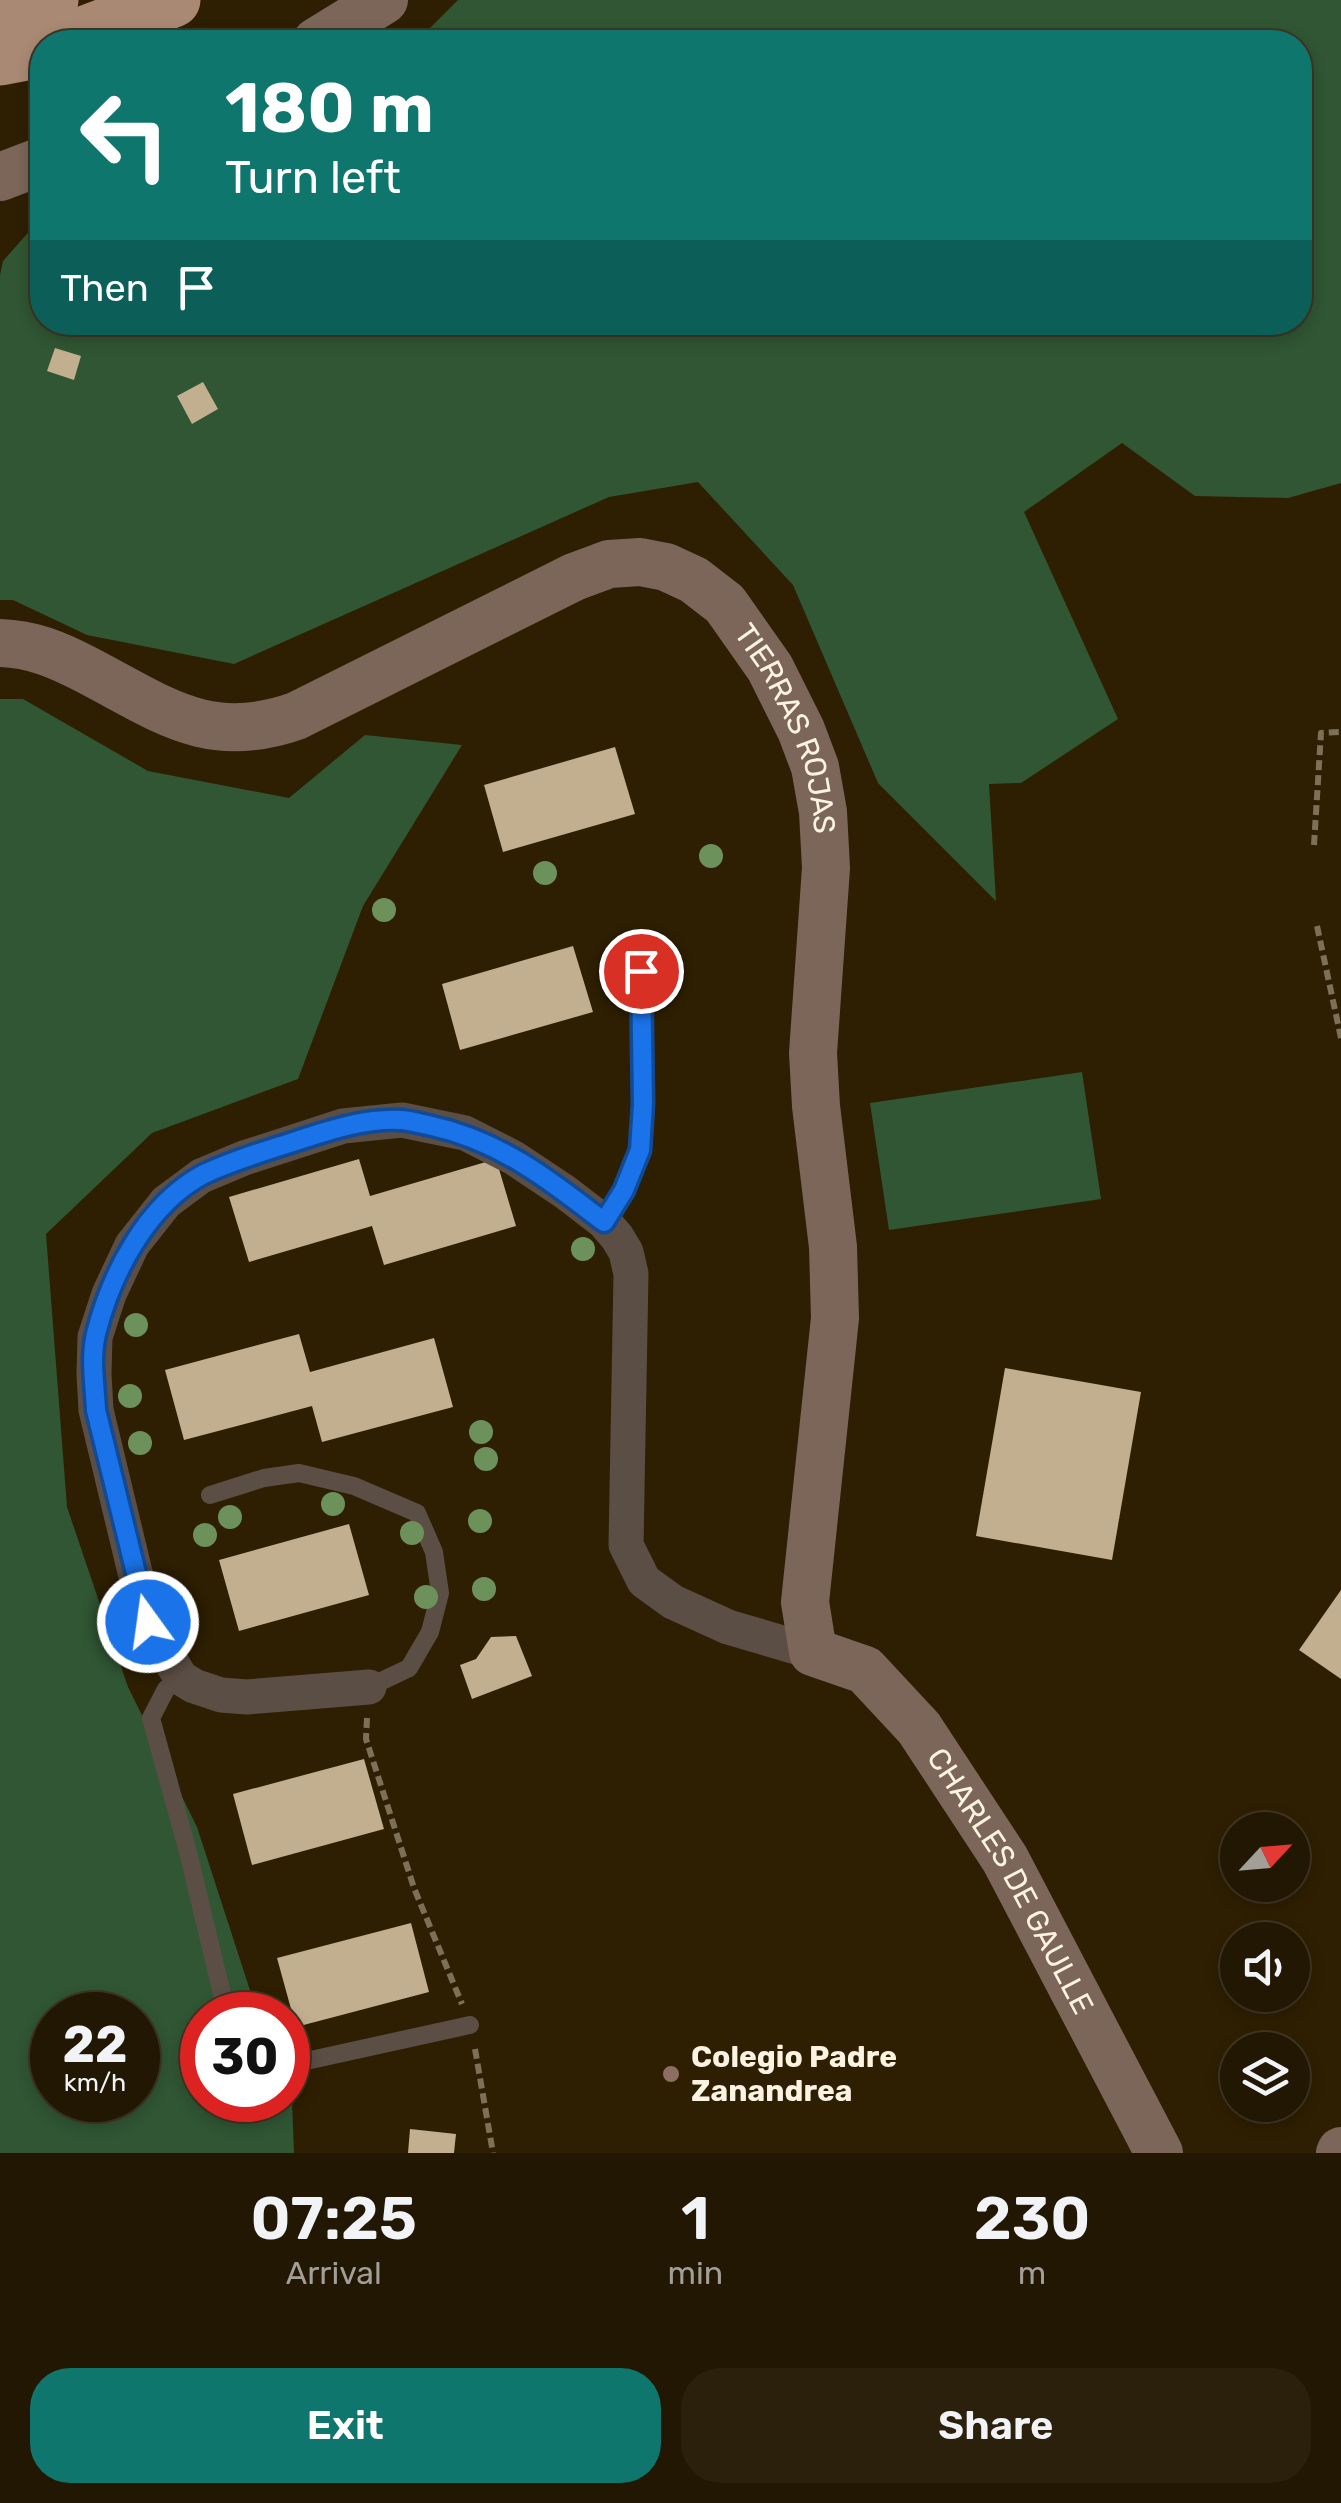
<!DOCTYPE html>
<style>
body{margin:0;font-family:Rubik,sans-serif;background:#2a200c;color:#f1f3f6;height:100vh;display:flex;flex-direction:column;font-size:38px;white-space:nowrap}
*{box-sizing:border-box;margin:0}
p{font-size:32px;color:#a29f99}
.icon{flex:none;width:55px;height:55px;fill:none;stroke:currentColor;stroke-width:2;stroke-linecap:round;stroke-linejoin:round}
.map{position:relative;height:2153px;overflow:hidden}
.panel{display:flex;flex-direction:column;background:#221702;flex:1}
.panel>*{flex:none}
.guide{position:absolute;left:30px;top:30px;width:1282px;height:305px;border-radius:40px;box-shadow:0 5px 15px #0003,0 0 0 2px #3f3624;background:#0f766e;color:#fff;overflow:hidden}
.needle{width:65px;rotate:64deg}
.tools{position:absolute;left:1220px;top:1812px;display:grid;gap:20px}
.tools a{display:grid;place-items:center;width:90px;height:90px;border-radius:50%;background:#221702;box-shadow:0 5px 15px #0003,0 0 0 2px #3f3624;font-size:50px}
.speed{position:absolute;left:30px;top:1992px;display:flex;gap:20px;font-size:50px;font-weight:700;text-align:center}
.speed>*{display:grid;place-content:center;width:130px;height:130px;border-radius:50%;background:#221702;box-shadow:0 5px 15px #0003,0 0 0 2px #3f3624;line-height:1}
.speed small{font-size:25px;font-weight:400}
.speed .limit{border:15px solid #d22;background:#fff;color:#111}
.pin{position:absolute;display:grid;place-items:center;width:85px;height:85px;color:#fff;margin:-42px;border:5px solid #fff;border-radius:50%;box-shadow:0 2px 10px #0007}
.me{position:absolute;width:110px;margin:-55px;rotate:346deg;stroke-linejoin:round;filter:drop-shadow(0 0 8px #0008)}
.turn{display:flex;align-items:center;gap:35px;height:210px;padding:0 30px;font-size:45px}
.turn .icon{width:130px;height:130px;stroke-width:2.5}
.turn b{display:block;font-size:70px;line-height:85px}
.then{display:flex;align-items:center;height:95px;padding:0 30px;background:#0003;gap:20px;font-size:38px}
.eta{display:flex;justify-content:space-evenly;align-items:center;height:170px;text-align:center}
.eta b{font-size:60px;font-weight:600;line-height:70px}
.button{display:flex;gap:20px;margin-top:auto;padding:20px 30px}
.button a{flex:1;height:115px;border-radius:40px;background:#0f766e;color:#fff;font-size:40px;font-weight:600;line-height:115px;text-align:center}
.button a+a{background:#2a200c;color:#f1f3f6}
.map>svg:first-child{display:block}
</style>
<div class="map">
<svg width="1341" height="2153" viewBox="0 0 1341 2153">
<rect width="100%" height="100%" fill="#2e1f02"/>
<g fill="#305633" fill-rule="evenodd">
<path d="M458 0H1341V483L1288 498 1195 496 1122 443 1024 512 1118 719 1021 783 989 784 996 901 878 783 793 585 698 482 609 497 234 664 87 635 13 600H0V275L3 261 42 217V322H1300V42H416Z"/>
<path d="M0 699H23L148 771 289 798 365 735 462 745 363 906 298 1079 152 1133 46 1234 67 1507 128 1687 197 1827 258 2015H202V2100H288V2089L292 2101 294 2153H0ZM52 2015H138V2100H52Z"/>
<path d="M1082 1072 1101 1199 889 1230 870 1103Z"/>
</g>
<g fill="#c2af8f">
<path d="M55 348 81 356 74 380 47 371Z"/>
<path d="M203 382 218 409 192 424 177 396Z"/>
<path d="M615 747 635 814 503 852 484 785Z"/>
<path d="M573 946 593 1012 460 1050 442 984Z"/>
<path d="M359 1159 370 1196 496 1159 516 1226 384 1265 372 1226 249 1262 229 1197Z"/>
<path d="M299 1334 310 1372 434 1338 453 1407 322 1442 312 1406 184 1440 165 1370Z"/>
<path d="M1005 1368 1141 1392 1112 1560 976 1536Z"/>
<path d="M349 1524 369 1595 239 1631 219 1560Z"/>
<path d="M1341 1590V1679L1299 1650Z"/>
<path d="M516 1636 532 1676 472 1699 460 1665 476 1659 491 1637Z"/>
<path d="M364 1759 384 1829 252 1865 233 1794Z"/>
<path d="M411 1923 429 1992 296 2027 277 1958Z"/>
<path d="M410 2129 456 2134 454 2153H408Z"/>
</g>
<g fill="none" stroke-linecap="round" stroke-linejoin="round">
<g stroke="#7d7058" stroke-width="6" stroke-dasharray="10 5" stroke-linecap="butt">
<path d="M1314 845 1321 733 1341 732"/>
<path d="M1317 926 1341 1038"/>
<path d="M367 1718 366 1739 414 1888 462 2004"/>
<path d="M475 2049 493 2153"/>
</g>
<g stroke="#5b4e45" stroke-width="18">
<path d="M604 1222 623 1190 639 1150 643 1104 640 941"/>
<path d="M210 1495 264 1478 299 1473 354 1486 417 1513 434 1552 440 1593 430 1632 409 1668 369 1687"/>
<path d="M181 1678 166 1689 151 1718 188 1852 227 2015"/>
<path d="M288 2065 470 2025"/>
</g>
<path stroke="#5b4e45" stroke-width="35" d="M369 1687 247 1697 221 1695 194 1686 181 1678 147 1622 96 1410 94 1374 95 1337 109 1294 132 1245 166 1202 201 1176 244 1158 343 1126 402 1120 465 1133 514 1158 565 1192 604 1222 617 1237 626 1252 631 1274 626 1545 644 1581 673 1602 728 1627 813 1652"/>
<g stroke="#7b6659" stroke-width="48">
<path d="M316 42 384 0"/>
<path d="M0 177 42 161"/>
<path id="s1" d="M0 643C33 644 58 655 87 670 162 709 208 747 296 716L574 577 609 564 640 562 666 567 694 580 725 604 770 668 801 730 815 767 823 812 826 868 813 1053 816 1106 833 1247 835 1318 805 1602 813 1652 865 1670 919 1728 1005 1859 1159 2153"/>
<path d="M1340 2153 1341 2151"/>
</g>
<g stroke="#a98974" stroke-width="55">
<path d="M0 10 51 0"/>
<path d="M62 42 173 0"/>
<path d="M0 58 42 50"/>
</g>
</g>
<g fill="#6c915b">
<circle cx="711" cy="856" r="12"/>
<circle cx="545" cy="873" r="12"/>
<circle cx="384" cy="910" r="12"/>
<circle cx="583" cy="1249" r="12"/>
<circle cx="136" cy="1325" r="12"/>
<circle cx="130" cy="1396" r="12"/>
<circle cx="481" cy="1432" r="12"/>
<circle cx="140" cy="1443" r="12"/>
<circle cx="486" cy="1459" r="12"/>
<circle cx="333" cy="1504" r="12"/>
<circle cx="230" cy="1517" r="12"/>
<circle cx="480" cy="1521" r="12"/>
<circle cx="412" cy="1533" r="12"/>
<circle cx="205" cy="1535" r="12"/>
<circle cx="484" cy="1589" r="12"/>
<circle cx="426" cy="1597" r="12"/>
</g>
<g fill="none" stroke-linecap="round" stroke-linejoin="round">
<defs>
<path id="route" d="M148 1622 96 1410C95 1386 90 1358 96 1334 111 1274 147 1204 204 1174 232 1161 261 1152 290 1143 326 1131 364 1118 402 1120 412 1121 422 1124 432 1126 500 1141 550 1180 604 1222L624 1190 640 1150 643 1104 641 971"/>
</defs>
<use href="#route" stroke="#114b97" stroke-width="25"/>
<use href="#route" stroke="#1a73e8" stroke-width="18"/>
</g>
<circle fill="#8d6e63" stroke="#2e1f02" stroke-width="4" cx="671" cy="2074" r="10"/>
<g text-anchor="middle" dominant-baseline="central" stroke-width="10" stroke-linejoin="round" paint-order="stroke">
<g font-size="30" fill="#fdf3e2" stroke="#2e1f02">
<text stroke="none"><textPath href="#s1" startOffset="932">TIERRAS ROJAS</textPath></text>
<text stroke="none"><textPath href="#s1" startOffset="2180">CHARLES DE GAULLE</textPath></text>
</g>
<g font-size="30" font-weight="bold" fill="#fdf3e2" stroke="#2e1f02" text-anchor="start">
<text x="691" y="2057">Colegio Padre<tspan x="691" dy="34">Zanandrea</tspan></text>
</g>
</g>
</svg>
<div class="tools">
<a><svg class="needle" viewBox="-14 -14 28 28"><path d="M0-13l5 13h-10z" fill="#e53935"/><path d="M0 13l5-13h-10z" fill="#a29f99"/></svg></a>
<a><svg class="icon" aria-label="sound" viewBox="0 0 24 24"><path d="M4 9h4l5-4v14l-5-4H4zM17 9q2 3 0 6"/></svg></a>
<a><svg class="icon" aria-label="layers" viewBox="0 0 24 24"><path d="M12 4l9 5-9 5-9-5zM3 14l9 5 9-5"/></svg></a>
</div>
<div class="speed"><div>22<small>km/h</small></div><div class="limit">30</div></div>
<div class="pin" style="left:641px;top:971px;background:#d93025"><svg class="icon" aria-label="arrive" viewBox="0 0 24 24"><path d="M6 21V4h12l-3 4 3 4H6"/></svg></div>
<svg class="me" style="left:148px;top:1622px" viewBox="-20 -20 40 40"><circle r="17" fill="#1a73e8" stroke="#fff" stroke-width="3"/><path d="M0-11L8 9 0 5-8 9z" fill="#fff"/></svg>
<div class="guide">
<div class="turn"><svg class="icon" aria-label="left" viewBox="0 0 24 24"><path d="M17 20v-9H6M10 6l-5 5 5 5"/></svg><div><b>180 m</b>Turn left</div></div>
<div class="then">Then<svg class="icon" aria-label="arrive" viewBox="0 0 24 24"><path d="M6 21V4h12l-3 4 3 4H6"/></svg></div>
</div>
</div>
<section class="panel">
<div class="eta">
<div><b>07:25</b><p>Arrival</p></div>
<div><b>1</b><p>min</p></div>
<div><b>230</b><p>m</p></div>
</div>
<div class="button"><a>Exit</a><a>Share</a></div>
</section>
